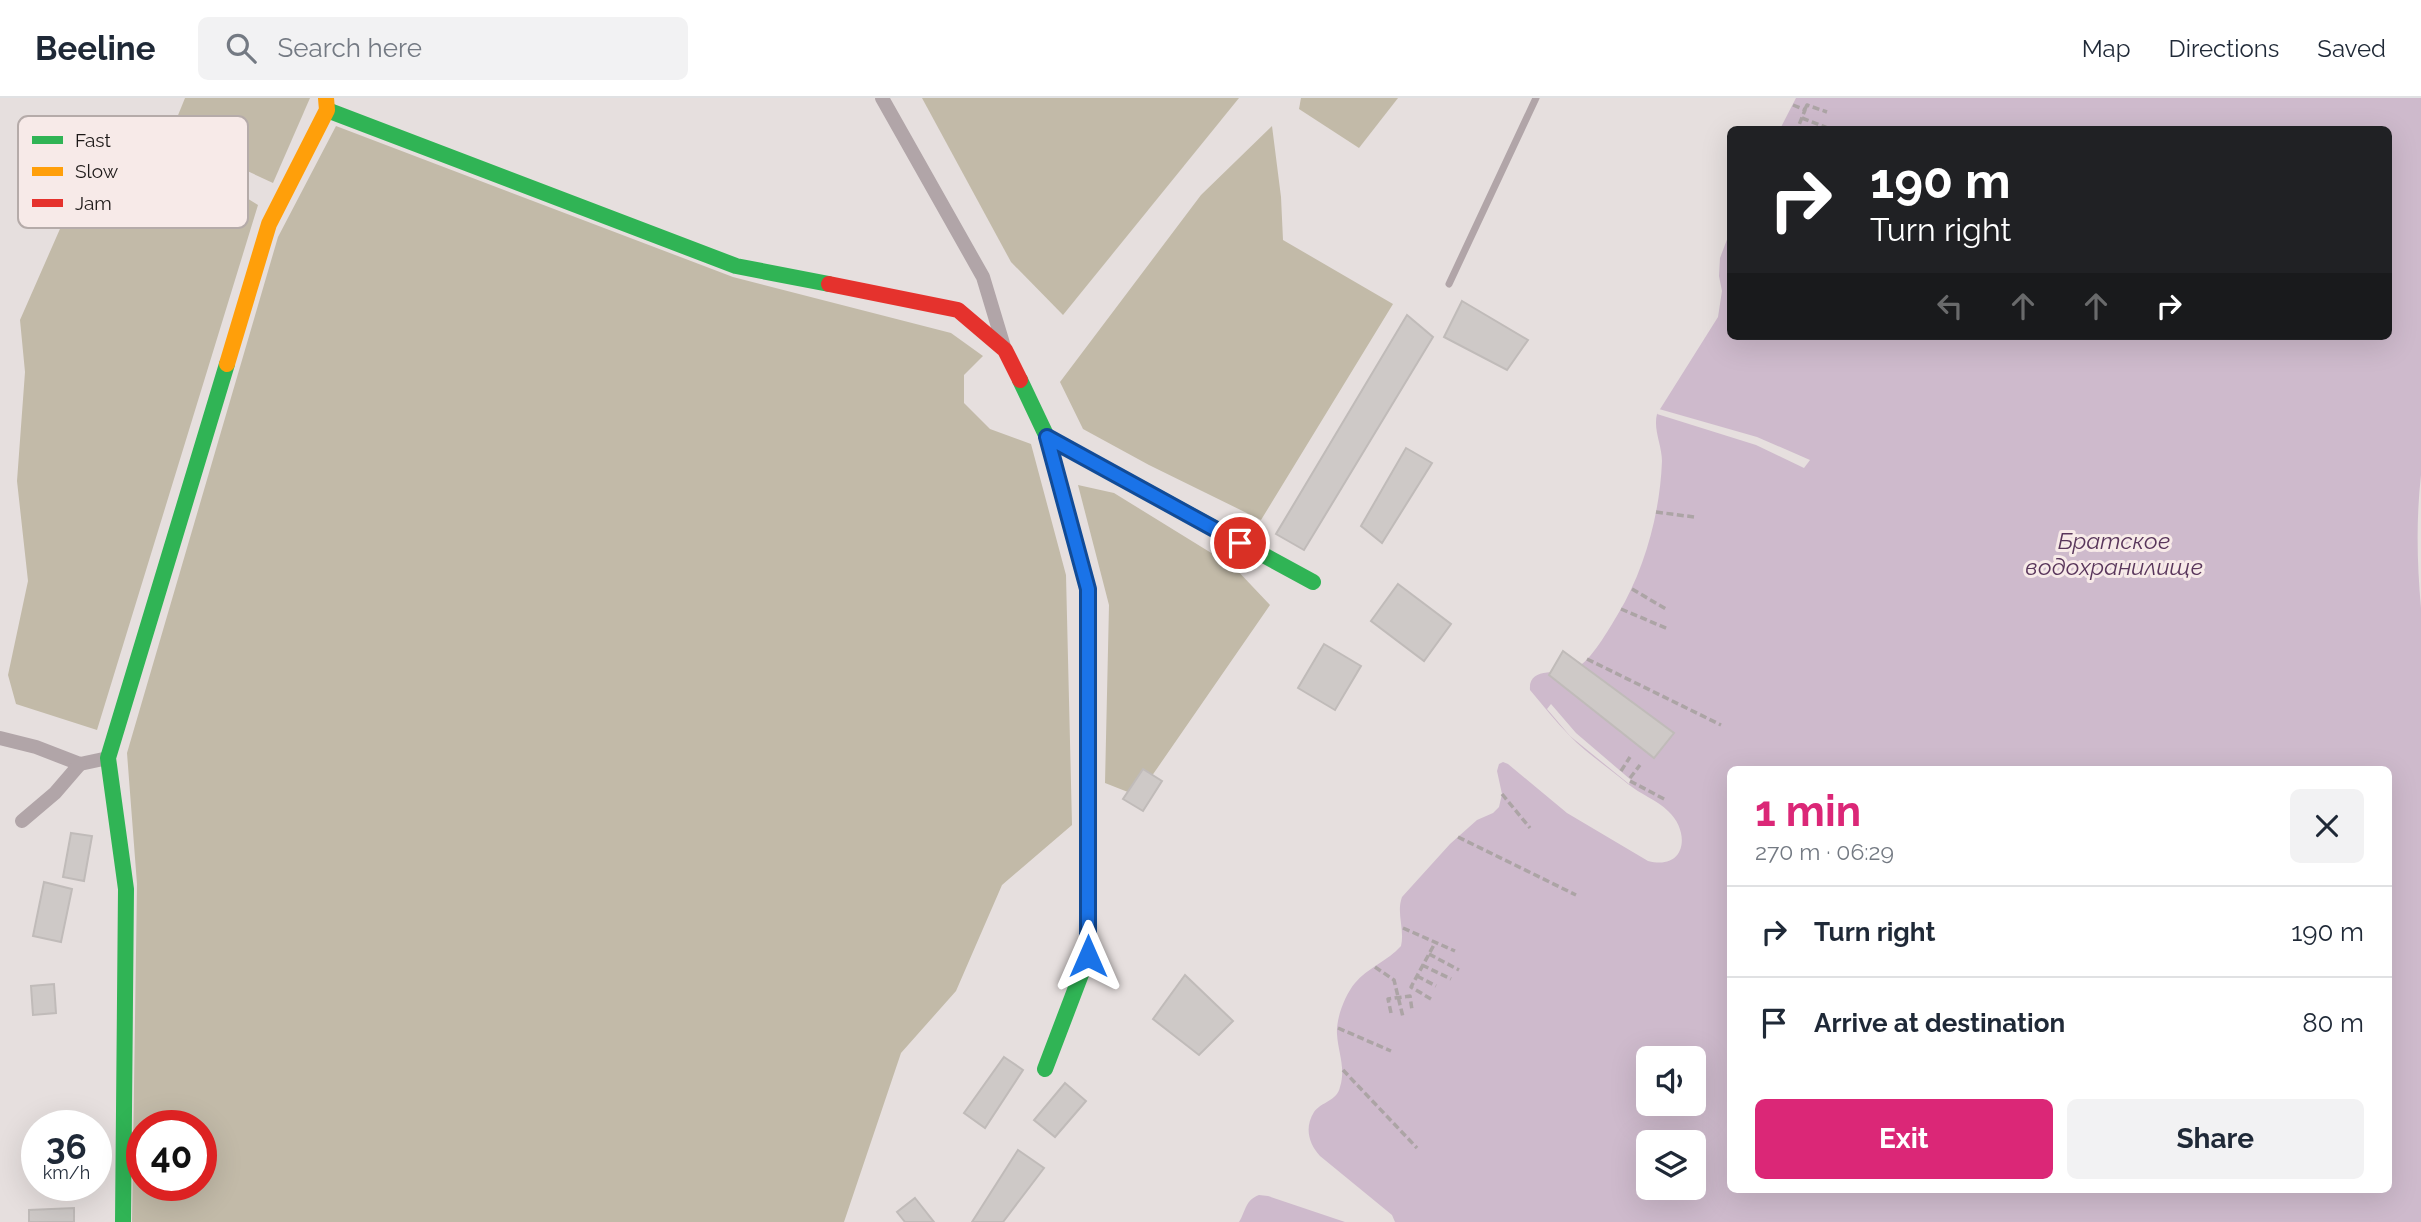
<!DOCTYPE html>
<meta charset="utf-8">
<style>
body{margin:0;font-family:Raleway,sans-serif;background:#f2f2f3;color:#1f2937;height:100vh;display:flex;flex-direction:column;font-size:26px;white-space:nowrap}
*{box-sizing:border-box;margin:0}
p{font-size:23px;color:#747a83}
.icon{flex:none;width:38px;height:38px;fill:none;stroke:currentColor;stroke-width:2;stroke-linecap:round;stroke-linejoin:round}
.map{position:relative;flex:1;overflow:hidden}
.sheet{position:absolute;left:1727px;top:668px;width:665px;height:427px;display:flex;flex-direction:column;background:#fff;border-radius:10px;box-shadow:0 7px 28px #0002}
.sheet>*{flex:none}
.top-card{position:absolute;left:1727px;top:28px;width:665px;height:214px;border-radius:10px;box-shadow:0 7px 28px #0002;background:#202124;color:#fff;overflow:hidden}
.tools{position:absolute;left:1636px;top:948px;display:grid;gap:14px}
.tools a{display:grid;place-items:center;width:70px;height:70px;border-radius:10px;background:#fff;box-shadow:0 7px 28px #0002;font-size:35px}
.speed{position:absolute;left:21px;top:1012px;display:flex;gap:14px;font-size:35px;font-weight:700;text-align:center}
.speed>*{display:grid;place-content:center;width:91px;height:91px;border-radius:50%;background:#fff;box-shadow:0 7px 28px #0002;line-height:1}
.speed small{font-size:18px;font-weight:400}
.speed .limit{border:10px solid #d22;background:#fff;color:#111}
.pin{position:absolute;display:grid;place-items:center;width:60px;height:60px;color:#fff;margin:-30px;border:4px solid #fff;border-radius:50%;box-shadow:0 2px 7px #0007}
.me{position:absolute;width:77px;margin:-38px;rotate:0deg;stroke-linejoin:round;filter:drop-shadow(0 0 5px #0008)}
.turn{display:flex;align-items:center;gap:24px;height:147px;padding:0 28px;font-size:32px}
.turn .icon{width:91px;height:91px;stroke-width:2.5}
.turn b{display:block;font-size:49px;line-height:60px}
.lanes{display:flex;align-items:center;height:66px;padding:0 28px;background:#0003;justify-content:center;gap:35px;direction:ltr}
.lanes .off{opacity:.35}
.round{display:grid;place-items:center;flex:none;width:74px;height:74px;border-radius:10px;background:#f2f2f3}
.overview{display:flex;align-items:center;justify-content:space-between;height:119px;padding:0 28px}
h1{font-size:42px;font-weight:700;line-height:52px;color:#db2777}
.action{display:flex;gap:14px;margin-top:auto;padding:14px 28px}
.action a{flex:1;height:80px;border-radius:10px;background:#db2777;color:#fff;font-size:28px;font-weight:700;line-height:80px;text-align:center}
.action a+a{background:#f2f2f3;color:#1f2937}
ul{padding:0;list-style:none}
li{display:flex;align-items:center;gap:21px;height:91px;padding:0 28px;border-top:2px solid #e0e1e3}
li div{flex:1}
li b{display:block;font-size:26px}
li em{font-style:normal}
header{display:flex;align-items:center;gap:42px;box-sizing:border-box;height:98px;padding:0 35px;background:#fff;border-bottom:2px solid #e0e1e3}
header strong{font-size:33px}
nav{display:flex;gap:38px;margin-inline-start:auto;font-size:24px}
.search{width:490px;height:63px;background:#f2f2f3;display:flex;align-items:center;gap:18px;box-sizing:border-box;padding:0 24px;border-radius:10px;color:#747a83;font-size:26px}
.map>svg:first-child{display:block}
</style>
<header>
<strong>Beeline</strong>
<div class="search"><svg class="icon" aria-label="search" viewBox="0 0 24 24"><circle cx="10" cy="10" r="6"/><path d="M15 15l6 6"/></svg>Search here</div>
<nav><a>Map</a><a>Directions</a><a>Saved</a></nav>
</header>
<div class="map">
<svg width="2421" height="1124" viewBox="0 0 2421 1124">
<rect width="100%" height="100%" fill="#e6dfde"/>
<g fill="#c2baa8" fill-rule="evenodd">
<path d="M185 0H310L273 85 170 37Z"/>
<path d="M922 0H1239L1063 217 1011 164Z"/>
<path d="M1301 0H1398L1359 50 1299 11Z"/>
<path d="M336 28 733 179 951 235 983 258 964 277V305L990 331 1031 346 1066 477 1072 727 1002 787 956 893 901 955 844 1124H132L137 786 127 655 278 139ZM142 1027H201V1087H142Z"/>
<path d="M1272 28 1281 99 1283 142 1393 206 1261 422 1149 367 1083 331 1060 284 1201 97Z"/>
<path d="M161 47 258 107 97 632 16 606 8 577 28 483 17 383 25 274 20 222 63 124 94 75 127 55Z"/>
<path d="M1078 387 1114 395 1234 469 1270 507 1138 698 1105 685 1109 507Z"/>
</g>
<g fill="#cebacc" fill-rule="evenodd">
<path d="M1796 0H2421V377C2416 422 2417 465 2421 510V1124H1395L1392 1117 1320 1058C1309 1046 1304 1030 1314 1014 1321 1004 1337 1003 1340 989 1346 970 1338 954 1337 936 1336 920 1345 897 1355 885 1367 870 1388 863 1401 848 1405 831 1396 815 1402 799L1450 746 1477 722 1493 715 1499 709 1502 696 1497 673 1499 666 1503 664 1508 666 1567 715 1648 763C1686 773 1691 734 1668 713 1657 702 1640 696 1628 686 1609 670 1586 655 1569 637 1555 623 1543 607 1530 592 1528 567 1560 578 1576 570 1591 563 1609 531 1618 516 1645 471 1660 415 1662 363 1662 347 1653 332 1657 316L1718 219 1722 193 1719 178 1720 160 1731 131V238H2389V32L1780 31ZM1731 672H2389V1092H1731ZM1648 961H1694V1006H1648ZM1648 1045H1694V1090H1648Z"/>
<path d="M1259 1097 1268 1098 1345 1124H1239C1246 1113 1245 1102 1259 1097Z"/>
</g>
<g fill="#e6dfde">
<path d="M1659 311 1757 339 1810 362 1804 370 1756 347 1657 316Z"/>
<path d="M1551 606 1576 635 1631 682 1629 686 1570 638 1547 611Z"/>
</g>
<g fill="#cec9c7" stroke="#c0bbb9" stroke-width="2">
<path d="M1462 203 1528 242 1507 272 1444 239Z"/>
<path d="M1407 217 1433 239 1304 452 1276 436Z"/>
<path d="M1406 350 1432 365 1382 445 1361 428Z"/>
<path d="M1398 486 1451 526 1424 563 1371 523Z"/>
<path d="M1324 546 1361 568 1335 612 1298 590Z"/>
<path d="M1563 553 1674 635 1654 660 1549 577Z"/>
<path d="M1143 671 1162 683 1143 713 1123 701Z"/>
<path d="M71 735 92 738 84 783 63 779Z"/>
<path d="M44 784 72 791 61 844 33 838Z"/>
<path d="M1185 877 1233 923 1199 957 1153 921Z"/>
<path d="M54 886 56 915 33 917 31 888Z"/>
<path d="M1004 959 1023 972 985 1030 964 1015Z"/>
<path d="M1065 985 1086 1003 1055 1039 1034 1022Z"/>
<path d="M1018 1052 1044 1070 1003 1124H972Z"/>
<path d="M915 1100 934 1124H905L897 1114Z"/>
<path d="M74 1110V1124H29V1112Z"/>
</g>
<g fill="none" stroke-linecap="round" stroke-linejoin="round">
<g stroke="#aca4a5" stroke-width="3.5" stroke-dasharray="7 3.5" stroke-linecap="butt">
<path d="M1793 7 1805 12 1797 32"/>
<path d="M1805 11 1807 7 1827 14"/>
<path d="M1802 20 1830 31"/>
<path d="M1656 414 1694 419"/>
<path d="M1632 491 1666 511"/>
<path d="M1621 511 1668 531"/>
<path d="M1587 561 1721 627"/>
<path d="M1621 673 1630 659"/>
<path d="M1630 680 1640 667"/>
<path d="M1630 683 1666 702"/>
<path d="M1502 696 1530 730"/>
<path d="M1458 739 1576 797"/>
<path d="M1403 830 1455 853"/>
<path d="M1429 856 1459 872"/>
<path d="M1422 867 1451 881"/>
<path d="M1375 869 1394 882 1403 919"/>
<path d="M1417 878 1436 888"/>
<path d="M1431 901 1411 889 1435 845"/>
<path d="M1391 915 1388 901 1410 898 1412 912"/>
<path d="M1338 930 1391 953"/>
<path d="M1343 972 1417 1050"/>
</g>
<path stroke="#b1a5a8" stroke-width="7" d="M1449 186 1536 0"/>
<g stroke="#b1a5a8" stroke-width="14">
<path d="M882 0 983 179 1005 252"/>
<path d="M0 640 36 649 80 666 108 660"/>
<path d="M22 723 55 695 80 666"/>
</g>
<g stroke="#30b455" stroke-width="16">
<path d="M327 12 736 168 829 186"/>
<path d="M1020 282 1047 339 1313 484"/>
<path d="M1045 971 1088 858V491L1047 339"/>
<path d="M123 1124 126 791 108 660 227 266"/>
</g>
<path stroke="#ff9f0a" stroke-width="16" d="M227 266 269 126 327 12 326 0"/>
<path stroke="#e5322d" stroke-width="16" d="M829 186 958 212 1005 252 1020 282"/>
</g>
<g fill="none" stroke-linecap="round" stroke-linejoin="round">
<defs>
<path id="route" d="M1088 858V491L1047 339 1240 445"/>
</defs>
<use href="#route" stroke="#114b97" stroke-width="18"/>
<use href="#route" stroke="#1a73e8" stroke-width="12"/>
</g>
<g text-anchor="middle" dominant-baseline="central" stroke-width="6" stroke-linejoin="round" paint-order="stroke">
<g font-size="23" font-style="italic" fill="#59365b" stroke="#f7eae8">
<text x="2114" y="442">Братское<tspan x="2114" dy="26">водохранилище</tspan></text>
</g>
</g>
<rect x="18" y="18" width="230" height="112" rx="10" fill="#f7eae8" stroke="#b5aba9" stroke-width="2"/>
<rect x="32" y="38" width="31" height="8" fill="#30b455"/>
<rect x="32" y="69" width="31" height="9" fill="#ff9f0a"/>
<rect x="32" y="101" width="31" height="8" fill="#e5322d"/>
<g font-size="19" fill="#1c1817">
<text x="75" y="49">Fast</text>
<text x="75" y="80">Slow</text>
<text x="75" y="112">Jam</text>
</g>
</svg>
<div class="tools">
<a><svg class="icon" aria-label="sound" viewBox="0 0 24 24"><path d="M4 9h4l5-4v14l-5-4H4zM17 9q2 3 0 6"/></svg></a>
<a><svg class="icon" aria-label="layers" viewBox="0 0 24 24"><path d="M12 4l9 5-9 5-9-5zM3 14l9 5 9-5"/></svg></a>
</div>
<div class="speed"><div>36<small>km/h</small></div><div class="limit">40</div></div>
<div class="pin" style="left:1240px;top:445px;background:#d93025"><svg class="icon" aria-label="arrive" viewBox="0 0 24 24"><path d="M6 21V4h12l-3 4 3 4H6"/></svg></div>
<svg class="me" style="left:1088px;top:858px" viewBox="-20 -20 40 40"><path d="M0-17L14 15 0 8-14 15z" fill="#1a73e8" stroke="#fff" stroke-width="4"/></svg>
<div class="top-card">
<div class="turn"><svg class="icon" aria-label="right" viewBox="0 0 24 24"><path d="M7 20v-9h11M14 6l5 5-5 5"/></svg><div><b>190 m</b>Turn right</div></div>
<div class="lanes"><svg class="icon off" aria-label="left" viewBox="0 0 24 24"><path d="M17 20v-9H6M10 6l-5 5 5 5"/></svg><svg class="icon off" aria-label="ahead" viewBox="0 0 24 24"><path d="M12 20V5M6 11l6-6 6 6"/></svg><svg class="icon off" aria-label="ahead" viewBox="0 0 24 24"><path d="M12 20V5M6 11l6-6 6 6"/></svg><svg class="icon" aria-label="right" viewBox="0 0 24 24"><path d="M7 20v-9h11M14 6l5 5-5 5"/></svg></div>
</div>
<section class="sheet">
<div class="overview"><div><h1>1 min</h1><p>270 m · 06:29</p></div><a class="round"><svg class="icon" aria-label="close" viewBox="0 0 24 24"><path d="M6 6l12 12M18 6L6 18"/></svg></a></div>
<ul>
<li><svg class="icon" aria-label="right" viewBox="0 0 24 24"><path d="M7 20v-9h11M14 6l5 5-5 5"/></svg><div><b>Turn right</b></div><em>190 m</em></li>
<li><svg class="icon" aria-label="arrive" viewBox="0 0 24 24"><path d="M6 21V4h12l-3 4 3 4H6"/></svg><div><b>Arrive at destination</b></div><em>80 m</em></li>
</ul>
<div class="action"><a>Exit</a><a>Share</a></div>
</section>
</div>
